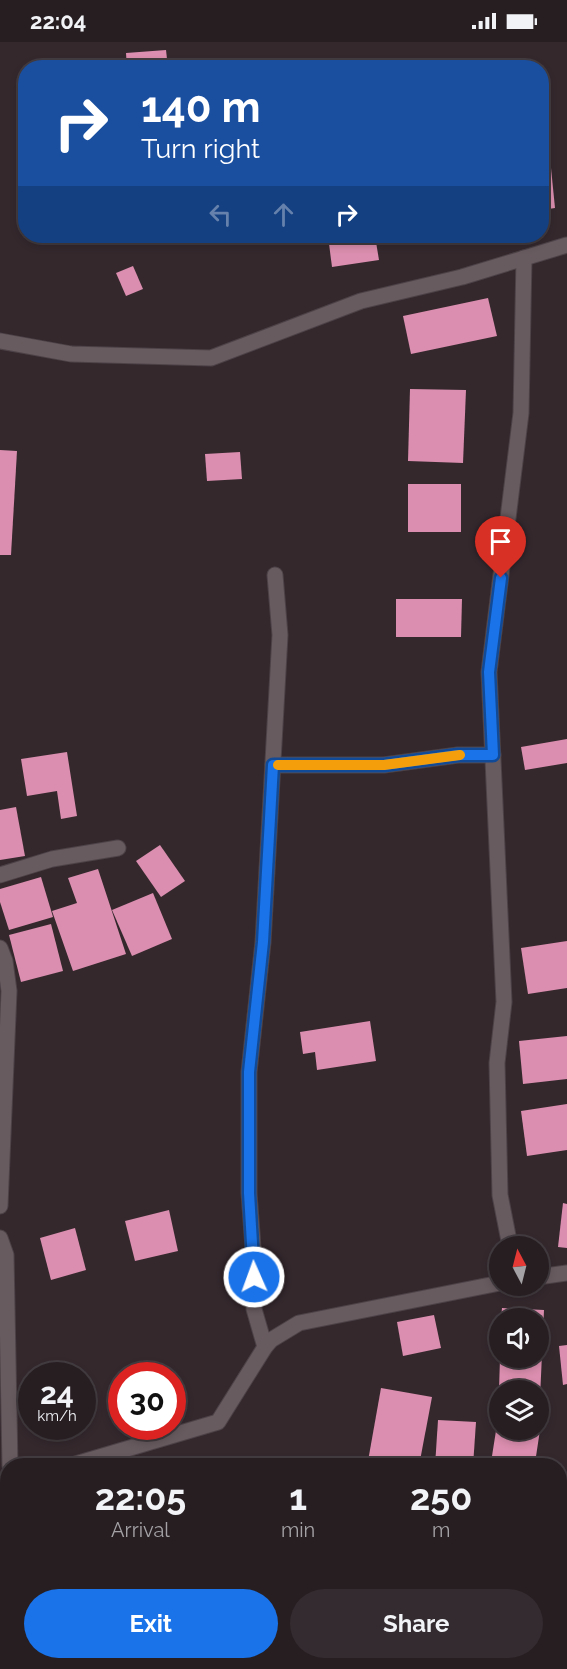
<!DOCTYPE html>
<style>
body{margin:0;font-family:Raleway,sans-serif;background:#332b2f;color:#f1f3f6;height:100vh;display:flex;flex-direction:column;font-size:22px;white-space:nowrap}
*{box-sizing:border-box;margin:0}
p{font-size:20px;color:#a4a2a5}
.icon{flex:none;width:33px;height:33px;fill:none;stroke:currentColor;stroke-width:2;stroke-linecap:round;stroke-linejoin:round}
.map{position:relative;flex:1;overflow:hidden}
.details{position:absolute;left:0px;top:1416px;width:567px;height:212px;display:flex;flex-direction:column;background:#271e22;border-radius:24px 24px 0 0;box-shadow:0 3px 9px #0003,0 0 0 2px #433c40}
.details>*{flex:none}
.hud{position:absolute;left:18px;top:18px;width:531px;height:183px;border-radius:24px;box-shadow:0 3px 9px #0003,0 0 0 2px #433c40;background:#1a4fa0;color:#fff;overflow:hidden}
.needle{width:39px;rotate:353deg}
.buttons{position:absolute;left:489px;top:1194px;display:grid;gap:12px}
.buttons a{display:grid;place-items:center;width:60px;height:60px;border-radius:50%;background:#271e22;box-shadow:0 3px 9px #0003,0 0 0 2px #433c40;font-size:30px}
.speed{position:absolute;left:18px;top:1320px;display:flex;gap:12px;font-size:30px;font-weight:700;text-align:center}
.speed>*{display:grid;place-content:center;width:78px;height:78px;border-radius:50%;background:#271e22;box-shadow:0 3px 9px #0003,0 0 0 2px #433c40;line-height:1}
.speed small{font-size:15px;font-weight:400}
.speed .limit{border:9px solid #d22;background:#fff;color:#111}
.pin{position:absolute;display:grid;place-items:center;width:51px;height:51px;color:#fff;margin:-62px -26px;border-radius:50% 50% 50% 0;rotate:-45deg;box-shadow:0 0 6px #0007}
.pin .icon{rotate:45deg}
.me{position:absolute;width:66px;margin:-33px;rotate:358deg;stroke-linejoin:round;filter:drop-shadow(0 0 4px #0008)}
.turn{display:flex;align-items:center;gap:21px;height:126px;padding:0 24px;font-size:27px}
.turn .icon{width:78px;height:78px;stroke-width:2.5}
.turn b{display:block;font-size:42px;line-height:51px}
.lanes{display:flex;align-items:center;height:57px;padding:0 24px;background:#0003;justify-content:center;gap:30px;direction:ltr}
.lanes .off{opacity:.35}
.eta{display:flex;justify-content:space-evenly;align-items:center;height:102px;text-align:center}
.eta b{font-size:36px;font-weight:700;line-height:42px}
.button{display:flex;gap:12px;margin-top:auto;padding:12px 24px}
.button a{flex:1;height:69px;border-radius:36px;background:#1a73e8;color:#fff;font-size:24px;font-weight:700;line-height:69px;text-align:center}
.button a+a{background:#332b2f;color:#f1f3f6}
.status{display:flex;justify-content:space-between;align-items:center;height:42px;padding:0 30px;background:#271e22;direction:ltr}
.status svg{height:16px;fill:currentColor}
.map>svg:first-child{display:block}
</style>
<div class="status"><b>22:04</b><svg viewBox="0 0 49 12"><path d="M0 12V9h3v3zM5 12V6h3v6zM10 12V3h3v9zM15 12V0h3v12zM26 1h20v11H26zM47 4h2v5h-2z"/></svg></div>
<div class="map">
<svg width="567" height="1627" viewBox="0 0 567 1627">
<rect width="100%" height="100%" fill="#34282d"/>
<g fill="#db8eaf">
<path d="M166 8 168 26H127L126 11Z"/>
<path d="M550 116 555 166 542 168V117Z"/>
<path d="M328 194H375L379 218 332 225Z"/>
<path d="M133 224 143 247 126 254 116 231Z"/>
<path d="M488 256 497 294 411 312 403 274Z"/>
<path d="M410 347 466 348 463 421 408 419Z"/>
<path d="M0 408 17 409 11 513H0Z"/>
<path d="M240 410 242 437 207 439 205 412Z"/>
<rect x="408" y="442" width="53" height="48"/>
<path d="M396 557H462L461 595H396Z"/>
<path d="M567 697V721L525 728 521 705Z"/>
<path d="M67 710 77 774 61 777 57 749 27 754 21 717Z"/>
<path d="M16 765 25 814 0 818V768Z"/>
<path d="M160 803 185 839 161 855 136 819Z"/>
<path d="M98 827 126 912 73 929 52 869 77 861 68 836Z"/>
<path d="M41 835 53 875 9 888 0 860V847Z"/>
<path d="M153 851 172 897 132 914 112 868Z"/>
<path d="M51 882 63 929 21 940 9 893Z"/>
<path d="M567 899V946L528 952 521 906Z"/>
<path d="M370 979 376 1019 317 1028 315 1010 303 1012 300 990Z"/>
<path d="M567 994V1037L523 1042 519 999Z"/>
<path d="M567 1062V1108L527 1114 521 1069Z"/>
<path d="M563 1161 567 1162V1206L558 1205Z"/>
<path d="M169 1168 178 1209 135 1219 125 1179Z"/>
<path d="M75 1186 86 1228 51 1238 40 1196Z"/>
<path d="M502 1266 544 1268 540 1356 538 1355V1348H499L500 1316H538V1276H501Z"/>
<path d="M434 1273 441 1306 403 1314 397 1280Z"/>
<path d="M567 1303V1342L563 1343 559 1304Z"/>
<path d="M381 1346 432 1355 419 1424H391L368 1419Z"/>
<path d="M498 1376 500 1377V1388H540L535 1421 492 1414Z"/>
<path d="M438 1378 476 1380 473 1424H435Z"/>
<path d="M491 1419 513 1422V1424H490Z"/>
<path d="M0 1607 8 1614V1620H14L17 1623 13 1627H0Z"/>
<path d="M243 1620H288L290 1627H246Z"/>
<path d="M363 1620H417L421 1627H367Z"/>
</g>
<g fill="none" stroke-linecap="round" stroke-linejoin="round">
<defs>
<g id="minor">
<path d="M0 299 71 312 211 316 361 259 462 235 567 203"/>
<path d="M273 723H384L458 713H493"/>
<path d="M0 833 52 817 118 806"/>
<path d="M0 906 5 919 9 949 0 1164"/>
<path d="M0 1196 6 1213 10 1424"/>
<path d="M510 1204 500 1153 497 1021 504 960 489 630 521 371 524 216"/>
<path d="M538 1235 567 1231"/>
<path d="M265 1305 254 1267V1219L249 1151V1030L263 900 280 593 275 533"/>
<path d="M69 1424 218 1380 265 1305 271 1298 299 1281 500 1241"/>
<path d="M0 1444 8 1442"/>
</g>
</defs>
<use href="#minor" stroke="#4d4347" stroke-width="17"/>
<use href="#minor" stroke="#685b60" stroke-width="15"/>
</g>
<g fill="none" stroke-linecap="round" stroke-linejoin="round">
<defs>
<path id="route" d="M254 1235 249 1151V1030L263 900 273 723H384L458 713H493L489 630 501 536"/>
</defs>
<use href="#route" stroke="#114b97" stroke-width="15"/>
<use href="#route" stroke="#1a73e8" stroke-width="10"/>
<path stroke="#f59e0b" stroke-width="10" d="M278 723H384L460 713"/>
</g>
</svg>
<div class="buttons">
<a><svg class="needle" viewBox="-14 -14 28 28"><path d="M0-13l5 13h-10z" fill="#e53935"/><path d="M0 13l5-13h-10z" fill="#a4a2a5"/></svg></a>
<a><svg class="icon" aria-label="sound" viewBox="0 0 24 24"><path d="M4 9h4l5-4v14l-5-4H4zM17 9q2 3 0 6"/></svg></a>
<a><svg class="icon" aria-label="layers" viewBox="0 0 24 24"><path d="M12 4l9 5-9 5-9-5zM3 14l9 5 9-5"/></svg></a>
</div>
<div class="speed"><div>24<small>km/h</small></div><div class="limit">30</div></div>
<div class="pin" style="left:501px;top:536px;background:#d93025"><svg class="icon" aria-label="arrive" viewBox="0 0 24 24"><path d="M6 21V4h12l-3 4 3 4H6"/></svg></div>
<svg class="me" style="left:254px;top:1235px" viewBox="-20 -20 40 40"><circle r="17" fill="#1a73e8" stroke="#fff" stroke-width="3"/><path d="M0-11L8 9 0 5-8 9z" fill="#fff"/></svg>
<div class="hud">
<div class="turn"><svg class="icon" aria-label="right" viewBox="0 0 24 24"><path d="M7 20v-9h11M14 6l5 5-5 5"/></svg><div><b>140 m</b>Turn right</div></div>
<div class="lanes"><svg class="icon off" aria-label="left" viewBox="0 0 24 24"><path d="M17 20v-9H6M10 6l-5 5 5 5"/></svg><svg class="icon off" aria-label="ahead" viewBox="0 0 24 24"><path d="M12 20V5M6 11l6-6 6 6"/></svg><svg class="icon" aria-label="right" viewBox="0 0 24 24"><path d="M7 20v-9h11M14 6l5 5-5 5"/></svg></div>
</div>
<section class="details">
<div class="eta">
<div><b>22:05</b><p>Arrival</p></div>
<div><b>1</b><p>min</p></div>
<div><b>250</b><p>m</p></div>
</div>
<div class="button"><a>Exit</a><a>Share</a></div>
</section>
</div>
